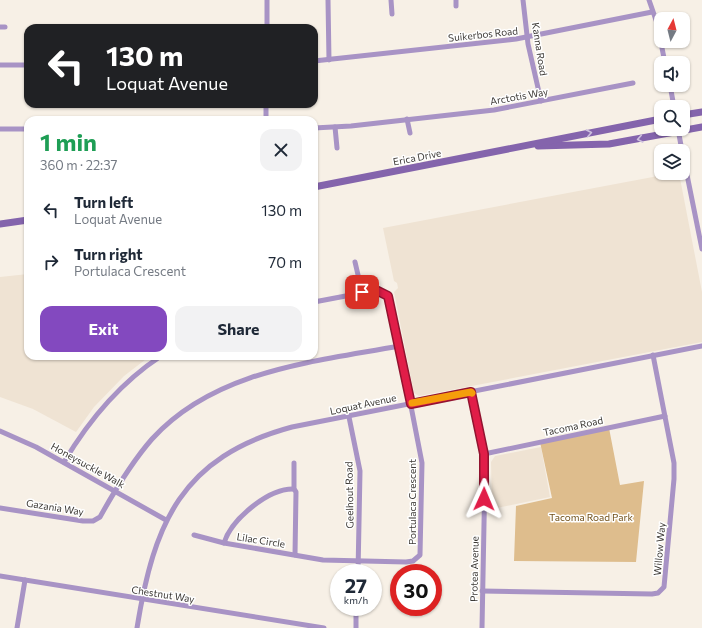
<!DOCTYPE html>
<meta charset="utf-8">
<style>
body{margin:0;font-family:Commissioner,sans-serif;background:#f2f2f3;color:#1f2937;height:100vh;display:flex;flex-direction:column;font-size:15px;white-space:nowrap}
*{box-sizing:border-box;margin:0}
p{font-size:13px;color:#747a83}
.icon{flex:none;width:22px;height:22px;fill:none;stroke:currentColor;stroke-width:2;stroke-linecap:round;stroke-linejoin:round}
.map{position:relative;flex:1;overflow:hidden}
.panel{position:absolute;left:24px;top:116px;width:294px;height:244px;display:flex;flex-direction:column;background:#fff;border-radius:12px;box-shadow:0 1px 3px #0004}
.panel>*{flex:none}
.hud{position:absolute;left:24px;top:24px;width:294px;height:84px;border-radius:12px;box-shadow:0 1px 3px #0004;background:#202124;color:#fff;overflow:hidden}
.needle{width:26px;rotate:7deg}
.fabs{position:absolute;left:654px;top:12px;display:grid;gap:8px}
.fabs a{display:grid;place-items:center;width:36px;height:36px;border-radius:8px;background:#fff;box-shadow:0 1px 3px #0004;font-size:20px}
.speed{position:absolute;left:330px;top:564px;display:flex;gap:8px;font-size:20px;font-weight:700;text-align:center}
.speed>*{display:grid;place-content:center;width:52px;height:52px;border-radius:50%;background:#fff;box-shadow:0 1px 3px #0004;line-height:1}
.speed small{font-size:10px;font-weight:400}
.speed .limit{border:6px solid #d22;background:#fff;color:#111}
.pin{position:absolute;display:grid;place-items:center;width:34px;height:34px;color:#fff;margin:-17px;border-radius:8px;box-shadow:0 2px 6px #0006}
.me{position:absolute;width:44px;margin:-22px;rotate:1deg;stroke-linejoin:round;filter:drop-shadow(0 0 3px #0008)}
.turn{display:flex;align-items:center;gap:14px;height:84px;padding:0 16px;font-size:18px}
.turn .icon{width:52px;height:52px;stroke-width:2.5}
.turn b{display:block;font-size:28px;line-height:34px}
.round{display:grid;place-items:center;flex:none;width:42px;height:42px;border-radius:12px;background:#f2f2f3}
.head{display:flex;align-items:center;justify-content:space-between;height:68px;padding:0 16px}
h1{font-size:24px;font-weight:700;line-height:30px;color:#1e9e55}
.primary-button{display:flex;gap:8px;margin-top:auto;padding:8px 16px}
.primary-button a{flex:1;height:46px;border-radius:12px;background:#8349bf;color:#fff;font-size:16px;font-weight:700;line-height:46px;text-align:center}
.primary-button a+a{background:#f2f2f3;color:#1f2937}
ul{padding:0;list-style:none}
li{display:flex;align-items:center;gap:12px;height:52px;padding:0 16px}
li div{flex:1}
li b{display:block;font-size:15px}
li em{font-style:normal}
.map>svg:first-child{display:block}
</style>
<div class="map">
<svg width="702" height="628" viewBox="0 0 702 628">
<rect width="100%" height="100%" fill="#f7f0e6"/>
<g fill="#efe3d3">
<path d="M674 173H679L702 292V342L419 396 414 393 394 292 398 288 397 283 394 281 383 228Z"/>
<path d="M28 274V356H150L124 376 94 407 76 432 33 409 0 397V277Z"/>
<path d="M541 447 550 497 492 509 491 462 495 456Z"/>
</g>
<path fill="#debd8d" d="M609 428 620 485 644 481 636 562 514 561 516 506 552 498 540 442Z"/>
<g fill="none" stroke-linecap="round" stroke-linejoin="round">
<g stroke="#a893c5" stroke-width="5">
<path d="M267 0V28"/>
<path d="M328 0 329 60"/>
<path d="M391 0 392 14"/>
<path d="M456 0V6"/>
<path d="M523 0 528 44 541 101"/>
<path d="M649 0 657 23 665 63"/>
<path d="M0 27H5"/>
<path d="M314 61 516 39 652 12"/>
<path d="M0 65H28"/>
<path d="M670 85 674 107"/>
<path d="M266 104V120"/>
<path d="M407 119 410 133"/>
<path d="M335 127 337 148"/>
<path d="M314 128 351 126 494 110 633 83"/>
<path d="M0 129H28"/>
<path d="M678 129 682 151"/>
<path d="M683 155 702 249"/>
<path d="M355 262 362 292"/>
<path d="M471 392 484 454 485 472 482 628"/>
<path d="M349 417 360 471 358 573"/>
<path d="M0 431 36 447 166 520"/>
<path d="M484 454 665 416"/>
<path d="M64 462C89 420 120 383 161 356"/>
<path d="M294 463V489L296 492 295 555"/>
<path d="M0 508 83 521H93L100 517C115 490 131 463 152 439 215 370 313 362 399 346"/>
<path d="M194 535 224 543 323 560 406 562 413 561 420 555 422 463 391 303C387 294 383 290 372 291L314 302"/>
<path d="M224 543C231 520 268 488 294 489"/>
<path d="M0 576 324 628"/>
<path d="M482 591 652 594 658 593 664 587 674 479V463L653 355"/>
<path d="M17 628 25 580"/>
<path d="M137 628C154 523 181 457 292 427L702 346"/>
<path d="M356 628V607"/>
</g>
<g stroke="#8464ac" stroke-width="7">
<path d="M683 115 702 112"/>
<path d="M538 146 609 144 702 127"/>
<path d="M314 187 661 119"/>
<path d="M0 224 28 220"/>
</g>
</g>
<defs><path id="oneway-chevron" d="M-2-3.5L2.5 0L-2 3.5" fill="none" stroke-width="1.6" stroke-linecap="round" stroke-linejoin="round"/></defs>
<g stroke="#cec1de">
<use href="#oneway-chevron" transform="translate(589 133) rotate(-11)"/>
<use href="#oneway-chevron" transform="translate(640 139) rotate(169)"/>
</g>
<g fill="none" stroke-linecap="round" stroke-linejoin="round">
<defs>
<path id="route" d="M362 292 376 290 388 296 411 404 471 392 484 454V499"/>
</defs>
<use href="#route" stroke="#92132f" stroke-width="10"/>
<use href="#route" stroke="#e11d48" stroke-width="7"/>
<path stroke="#f59e0b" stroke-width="7" d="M412 403 471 392 472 393"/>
</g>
<g text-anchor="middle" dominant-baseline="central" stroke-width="3" stroke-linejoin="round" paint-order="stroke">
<g font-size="10" fill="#3c3935" stroke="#fff">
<text transform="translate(483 34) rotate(-6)">Suikerbos Road</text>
<text transform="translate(540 49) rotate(81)">Kanna Road</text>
<text transform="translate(519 96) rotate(-10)">Arctotis Way</text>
<text transform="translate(417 157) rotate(-11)">Erica Drive</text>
<text transform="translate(363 404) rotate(-12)">Loquat Avenue</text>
<text transform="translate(573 426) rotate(-12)">Tacoma Road</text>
<text transform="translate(88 465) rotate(29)">Honeysuckle Walk</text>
<text transform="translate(349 495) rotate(-91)">Geelhout Road</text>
<text transform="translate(412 502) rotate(-90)">Portulaca Crescent</text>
<text transform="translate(55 507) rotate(9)">Gazania Way</text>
<text transform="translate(261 540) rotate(9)">Lilac Circle</text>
<text transform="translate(659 549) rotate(-85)">Willow Way</text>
<text transform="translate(474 569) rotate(-89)">Protea Avenue</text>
<text transform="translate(163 594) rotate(9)">Chestnut Way</text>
</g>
<g font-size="10" fill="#715019" stroke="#fff">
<text x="591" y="517">Tacoma Road Park</text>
</g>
</g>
</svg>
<div class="fabs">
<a><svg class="needle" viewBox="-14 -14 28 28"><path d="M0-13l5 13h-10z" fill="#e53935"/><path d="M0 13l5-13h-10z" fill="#747a83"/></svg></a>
<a><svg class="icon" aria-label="sound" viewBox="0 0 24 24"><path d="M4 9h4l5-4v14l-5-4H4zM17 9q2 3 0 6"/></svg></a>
<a><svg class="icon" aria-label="search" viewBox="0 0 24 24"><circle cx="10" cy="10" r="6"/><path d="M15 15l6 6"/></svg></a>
<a><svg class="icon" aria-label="layers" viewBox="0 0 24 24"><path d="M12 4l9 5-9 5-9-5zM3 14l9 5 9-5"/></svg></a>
</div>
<div class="speed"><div>27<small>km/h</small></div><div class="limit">30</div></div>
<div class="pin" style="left:362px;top:292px;background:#d93025"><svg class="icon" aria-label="arrive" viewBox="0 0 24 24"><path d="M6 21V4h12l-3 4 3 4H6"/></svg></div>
<svg class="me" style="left:484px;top:499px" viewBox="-20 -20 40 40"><path d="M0-17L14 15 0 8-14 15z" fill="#e11d48" stroke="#fff" stroke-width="4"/></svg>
<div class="hud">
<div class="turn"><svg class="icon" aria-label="left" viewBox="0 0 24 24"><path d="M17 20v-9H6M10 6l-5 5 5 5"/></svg><div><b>130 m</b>Loquat Avenue</div></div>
</div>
<section class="panel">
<div class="head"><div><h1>1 min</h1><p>360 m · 22:37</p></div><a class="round"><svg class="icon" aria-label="close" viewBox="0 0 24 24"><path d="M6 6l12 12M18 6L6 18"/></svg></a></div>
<ul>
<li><svg class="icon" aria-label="left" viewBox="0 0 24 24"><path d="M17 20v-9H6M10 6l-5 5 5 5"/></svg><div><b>Turn left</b><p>Loquat Avenue</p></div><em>130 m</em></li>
<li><svg class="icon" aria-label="right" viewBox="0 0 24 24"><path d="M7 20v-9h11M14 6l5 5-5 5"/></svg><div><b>Turn right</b><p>Portulaca Crescent</p></div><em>70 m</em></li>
</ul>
<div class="primary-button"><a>Exit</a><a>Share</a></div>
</section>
</div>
